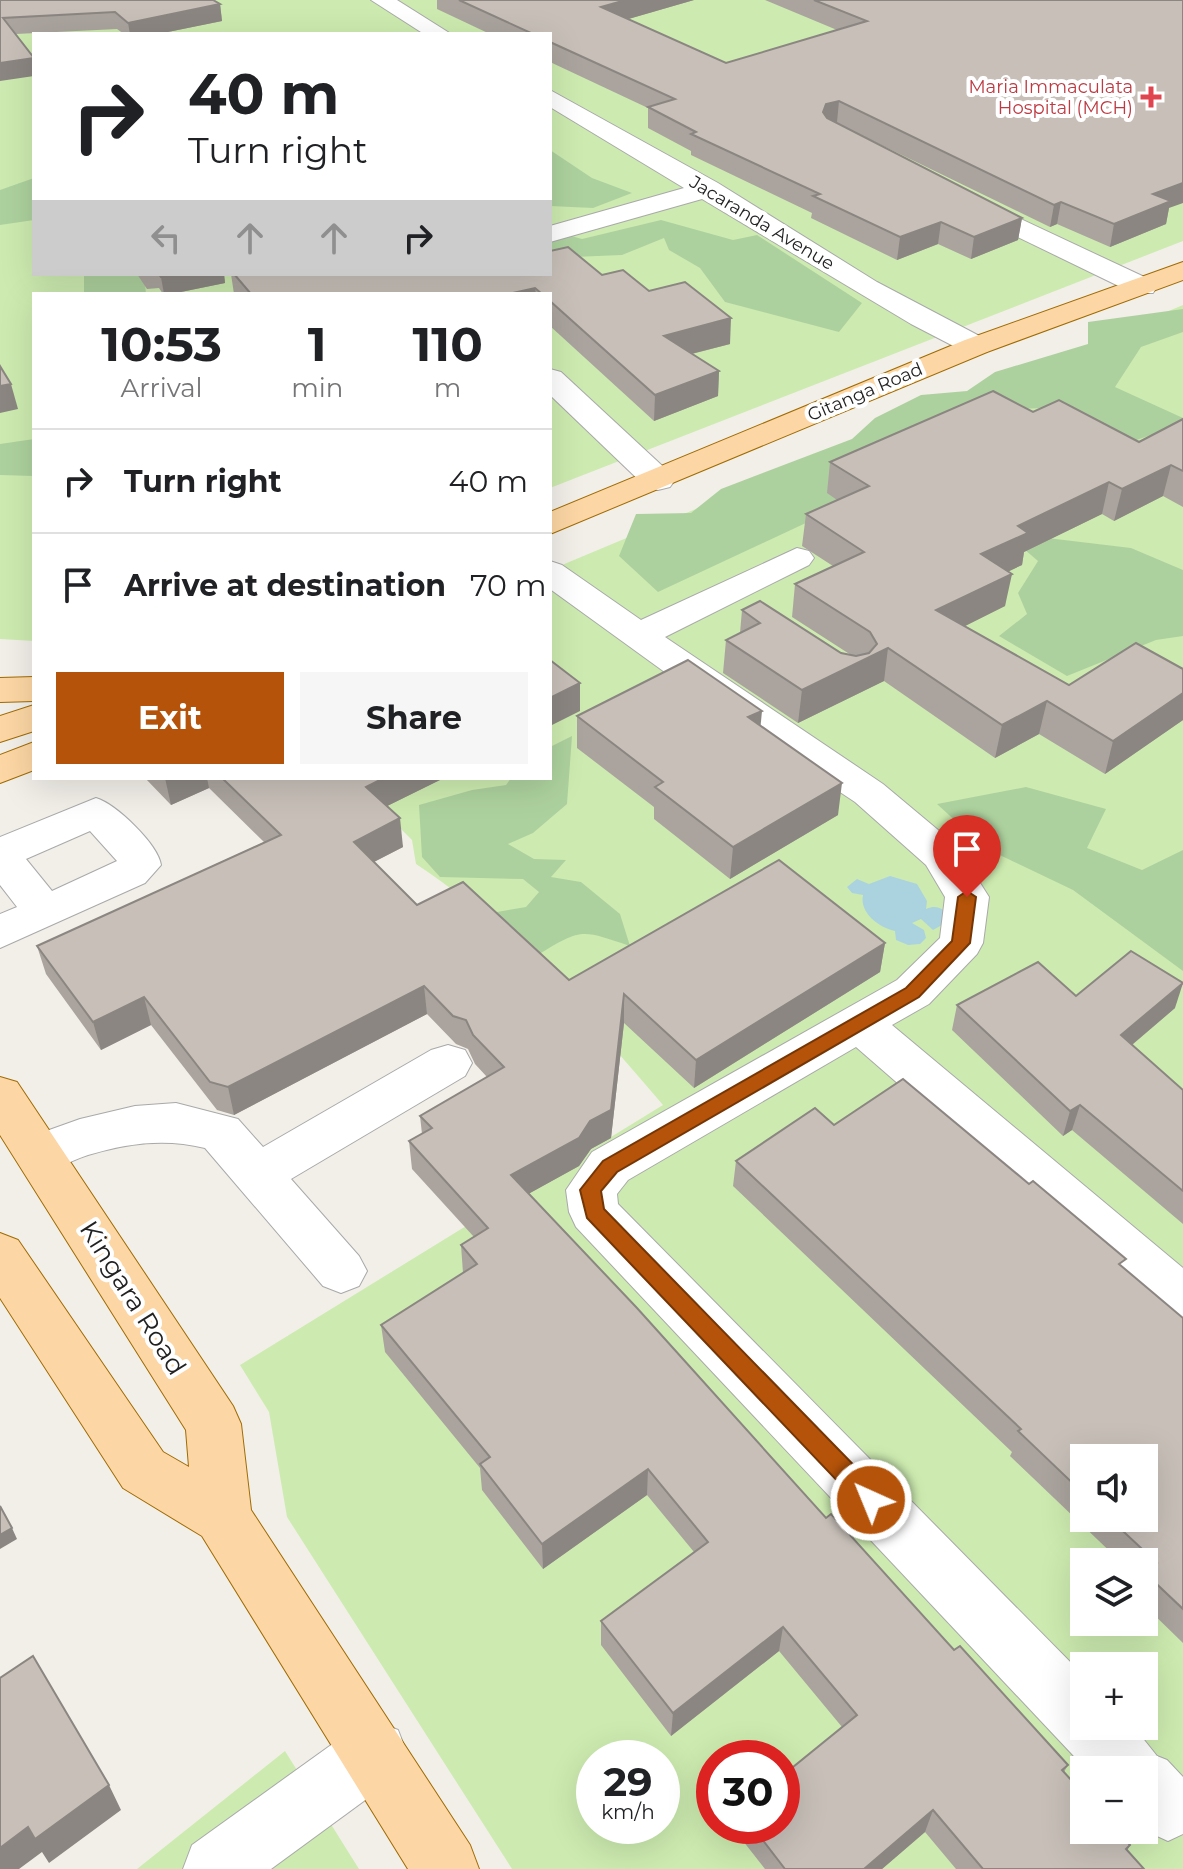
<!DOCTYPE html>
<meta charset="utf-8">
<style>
body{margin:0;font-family:Montserrat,sans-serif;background:#f6f6f6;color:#202124;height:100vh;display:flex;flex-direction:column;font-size:30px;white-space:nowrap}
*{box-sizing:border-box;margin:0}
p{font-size:26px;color:#757577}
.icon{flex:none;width:44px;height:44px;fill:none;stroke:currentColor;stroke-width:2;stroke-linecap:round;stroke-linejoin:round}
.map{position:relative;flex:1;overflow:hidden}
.side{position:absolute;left:32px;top:292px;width:520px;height:488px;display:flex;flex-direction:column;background:#fff;border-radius:0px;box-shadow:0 8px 32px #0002}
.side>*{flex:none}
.banner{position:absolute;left:32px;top:32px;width:520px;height:244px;border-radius:0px;box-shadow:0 8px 32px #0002;background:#fff;color:#202124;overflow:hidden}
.buttons{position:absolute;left:1070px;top:1444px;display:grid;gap:16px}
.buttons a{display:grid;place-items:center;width:88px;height:88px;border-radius:0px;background:#fff;box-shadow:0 8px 32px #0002;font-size:40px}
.speed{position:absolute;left:576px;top:1740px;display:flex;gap:16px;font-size:40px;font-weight:700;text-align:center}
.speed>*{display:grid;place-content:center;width:104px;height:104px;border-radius:50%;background:#fff;box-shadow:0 8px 32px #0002;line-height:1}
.speed small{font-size:20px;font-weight:400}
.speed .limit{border:12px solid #d22;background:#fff;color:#111}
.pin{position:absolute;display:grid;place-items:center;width:68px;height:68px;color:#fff;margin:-82px -34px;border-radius:50% 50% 50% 0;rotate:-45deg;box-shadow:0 0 8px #0007}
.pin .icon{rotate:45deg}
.me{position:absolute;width:88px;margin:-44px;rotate:316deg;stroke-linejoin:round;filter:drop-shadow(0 0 6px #0008)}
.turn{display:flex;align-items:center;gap:28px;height:168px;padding:0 24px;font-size:36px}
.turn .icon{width:104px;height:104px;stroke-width:2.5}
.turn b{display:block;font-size:56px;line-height:68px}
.lanes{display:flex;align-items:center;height:76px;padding:0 24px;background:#0003;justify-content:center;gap:40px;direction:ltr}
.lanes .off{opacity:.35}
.eta{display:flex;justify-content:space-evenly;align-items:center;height:136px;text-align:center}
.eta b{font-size:48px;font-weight:700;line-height:56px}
.action{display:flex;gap:16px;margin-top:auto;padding:16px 24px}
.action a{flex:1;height:92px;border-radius:0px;background:#b45309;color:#fff;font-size:32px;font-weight:700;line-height:92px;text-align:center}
.action a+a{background:#f6f6f6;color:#202124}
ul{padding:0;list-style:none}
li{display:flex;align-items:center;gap:24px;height:104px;padding:0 24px;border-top:2px solid #e0e0e0}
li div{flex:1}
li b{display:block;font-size:30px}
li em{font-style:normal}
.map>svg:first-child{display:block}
</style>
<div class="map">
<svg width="1183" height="1869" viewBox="0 0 1183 1869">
<rect width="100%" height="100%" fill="#f2efe9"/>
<g fill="#cdebb0" fill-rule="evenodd">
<path d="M0 0H1183V241L550 488V294H34V641L0 639ZM34 34H550V274H34Z"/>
<path d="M1183 305V1869H512L287 1517 269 1412 240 1365 663 1105C587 1017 514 928 416 864L412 840 350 778H550V570ZM1084 1458H1144V1518H1084ZM1084 1562H1144V1622H1084ZM1084 1666H1144V1726H1084ZM594 1758H662V1826H594ZM714 1758H782V1826H714ZM1084 1770H1144V1830H1084Z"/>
<path d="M285 1751 359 1869H137Z"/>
</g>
<g fill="#add19e">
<path d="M550 150 592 178 632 193 593 208 550 206Z"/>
<path d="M34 178V220L0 225V190Z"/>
<path d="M661 220 733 240 757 235 862 303 839 332 725 302 700 268 669 250 664 238 622 255 550 258V230L582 239Z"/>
<path d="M84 274H144L146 294H84Z"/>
<path d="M1183 309V332L1141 347 1115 387 1183 418V424L1122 445 1074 407 988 410 903 469 808 522 658 592 619 556 636 514 691 513 721 489 852 439 875 418 921 395 967 391 995 372 1088 344V322Z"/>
<path d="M34 439V476L0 475V444Z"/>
<path d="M1005 533 1131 548 1183 570V636L1156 640 1067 676 999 636 1027 614 1018 593 1038 561Z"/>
<path d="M572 736 567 804 533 833 508 844 534 859 566 860 551 877 581 882 620 914 630 946C580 929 582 928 536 956L485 914 526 907 539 892 523 879 440 877 422 857 419 805 472 790 506 785 511 778H550V747Z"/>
<path d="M1026 787 1106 809 1087 848 1142 870 1183 850V971L1073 890 985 848 937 804Z"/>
</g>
<path fill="#aad3df" d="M890 876 917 884 927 901 926 909C938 904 945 909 951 920L933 930 921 919 912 923 924 930 926 938 920 944 908 945 896 940 895 931C880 928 859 913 863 895L852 893 847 887 857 879 869 884Z"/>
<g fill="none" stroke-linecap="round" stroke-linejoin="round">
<defs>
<g id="minor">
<path d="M371 0H397L451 34H424Z"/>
<path d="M550 90 718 183 877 282 987 340 991 346 987 352H965L911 324 702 199 550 242V226L684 188 550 107Z"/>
<path d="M965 193 1153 281 1157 287 1153 293H1133L956 207 952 201 956 195Z"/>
<path d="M550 369 561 372 670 473 675 480 670 487 658 490 646 487 550 395Z"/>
<path d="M797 548 809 551 814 558 809 565 665 637 883 784 956 845 989 897 983 943 977 954 929 1004 892 1025 1183 1268V1321L1164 1315 856 1047 628 1180 617 1194 618 1204 1084 1676V1726H1133L1157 1756 1167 1760 1183 1777V1834L1168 1841 1144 1830V1770H1087L576 1227 569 1212 566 1190 592 1152 897 980 940 938 945 897 926 865 855 802 724 715 550 589V561L562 565 641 620Z"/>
<path d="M96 798C116 804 158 844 161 865L145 883 0 948V914L17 907 0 885V837ZM90 831 117 861 52 891 26 859Z"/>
<path d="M448 1045 465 1050 472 1063 465 1076 291 1179 359 1256 367 1271 359 1286 341 1293 323 1286 205 1148C165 1138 128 1143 88 1155 63 1163 51 1176 24 1167L16 1153 24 1139 80 1119 135 1106 176 1103 238 1119 263 1147 431 1050Z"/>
<path d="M375 1721 398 1730 407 1753 398 1776 271 1869H183L192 1845 352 1730Z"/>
</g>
<g id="major">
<path d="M1183 262V280L987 352 550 534V512L965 340Z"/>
<path d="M34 677V701L0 702V678Z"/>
<path d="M34 705V731L0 742V716Z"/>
<path d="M34 742V770L0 783V755Z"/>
<path d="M0 1077 17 1082 233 1406 241 1424 251 1510 470 1845 479 1869H408L202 1536 123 1488 0 1298V1233L18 1240 163 1452 189 1467 186 1430 0 1135Z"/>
</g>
</defs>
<use href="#minor" stroke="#a9a9a9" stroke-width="2"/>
<use href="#major" stroke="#a06b00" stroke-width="2"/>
<use href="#minor" fill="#fff" fill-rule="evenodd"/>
<use href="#major" fill="#fcd6a4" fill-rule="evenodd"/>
</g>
<g fill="#aba49e" fill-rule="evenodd">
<path d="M0 0 220 4 222 21 158 34H124L117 29 16 34 0 81Z"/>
<path d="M437 0H694L628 19 726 63 837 30 765 0H1183L1169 208 1166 224 1110 247 1057 224 1050 227 836 123 1022 218 1018 240 971 259 938 244 897 260 811 218 812 213 691 155V151L648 128V108L550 62V34H490L437 9Z"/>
<path d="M137 274H224L225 283 171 294H163L159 288 147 289Z"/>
<path d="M231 274 602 275 649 291 730 344 692 354 719 371 718 396 654 421 550 326V294H234Z"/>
<path d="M1033 412 1139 442 1183 419V507L1163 496 1114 521 1102 514 1024 552 1022 565 1008 571 1005 606 965 626 1069 685 1183 669V720L1105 774 1039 734 995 758 884 681 798 723 723 673 726 640 740 633 742 610 841 653 851 655 792 617 795 584 833 566 802 546 806 514 837 500 827 493 830 462Z"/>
<path d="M577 716 761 726 838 815 730 879 654 819V807L577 748Z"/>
<path d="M145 778H444L387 806 403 847 374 862 417 905 569 980 885 943 880 972 694 1088 624 1023 611 1138 591 1149 579 1166 528 1194 826 1518 1068 1765 1064 1772 1130 1845 1127 1851 1144 1869H956L925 1832 882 1869H765L736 1832 737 1826H782L842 1727 779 1651 671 1736 601 1645V1621L694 1552 647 1495 543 1569 482 1490 480 1468 385 1352 381 1325 463 1273 461 1245 474 1237 412 1169 409 1141 422 1134 420 1116 487 1077 475 1064 468 1049 456 1044 427 1014 234 1115 217 1110 151 1025 101 1050 46 974 37 946 264 842 209 788 171 805Z"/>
<path d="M1076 996 1175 1008 1132 1045 1183 1090V1224L1072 1130 1063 1136 952 1030 957 1005Z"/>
<path d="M834 1125 1123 1267 1183 1318V1643L1144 1605V1562H1121L1010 1456 1012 1452 733 1186 736 1161ZM1084 1458 1144 1518H1084Z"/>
</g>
<g fill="#8b8681">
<path d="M626 0H694L601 27V7Z"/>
<path d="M220 4 222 21 158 34H130L128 23Z"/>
<path d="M34 58V76L0 81V63Z"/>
<path d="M839 101 837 122 824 125 823 112 826 104Z"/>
<path d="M1183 183V203L1169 208 1166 224 1110 247 1114 224 1153 194Z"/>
<path d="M1061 202 1057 224 1050 227 1054 205Z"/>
<path d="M1022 218 1018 240 971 259 974 237Z"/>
<path d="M941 222 938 244 897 260 900 237Z"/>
<path d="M174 274H224L225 283 171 294H164L161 277Z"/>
<path d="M535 288 536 294H508Z"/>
<path d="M731 318 730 344 663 361 664 336Z"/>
<path d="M719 371 718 396 654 421 655 395Z"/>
<path d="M11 384 18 409 0 413V386Z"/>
<path d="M1171 465 1163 496 1114 521 1122 489Z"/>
<path d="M1109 482 1102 514 1024 552 1022 565 976 587 981 554 1018 526Z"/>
<path d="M1012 574 1005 606 931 643 936 610Z"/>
<path d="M888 648 884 681 798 723 802 690Z"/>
<path d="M580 683V711L550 726V698Z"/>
<path d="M1183 693V720L1105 774 1113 741Z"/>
<path d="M1047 701 1039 734 995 758 1002 725Z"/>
<path d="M762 711 759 742 748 717Z"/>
<path d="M165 778H207L209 788 171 805Z"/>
<path d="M384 778H444L369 815 366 787Z"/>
<path d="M842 783 838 815 730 879 733 847Z"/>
<path d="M400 818 403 847 358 870 354 842Z"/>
<path d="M885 943 880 972 694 1088 696 1060Z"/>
<path d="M1183 983 1175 1008 1114 1060 1121 1035Z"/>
<path d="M424 986 427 1014 234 1115 228 1087Z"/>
<path d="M624 994V1023L611 1138 591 1149 579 1166 512 1203 511 1175Z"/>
<path d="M144 997 151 1025 101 1050 93 1022Z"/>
<path d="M1080 1105 1072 1130 1063 1136 1070 1111Z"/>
<path d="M648 1469 647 1495 543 1569 542 1544Z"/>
<path d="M12 1528 17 1539 0 1549V1535Z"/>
<path d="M783 1627 779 1651 671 1736 673 1713Z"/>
<path d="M109 1785 121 1810 49 1863 42 1852 19 1869H0V1848L28 1827Z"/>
<path d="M933 1810 925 1832 882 1869H864Z"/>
</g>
<g fill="#c7bfb8" stroke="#8b8681" stroke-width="2">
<path d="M0 0H213L220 4 128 23 115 12 3 18 34 58 0 63Z"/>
<path d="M459 0H626L601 7 726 63 867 21 814 0H1183V183L1153 194 1171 201 1114 224 1061 202 1054 205 839 101 826 104 823 112 827 118 1022 218 974 237 941 222 900 237 813 196 820 194 691 134 696 132 648 107 675 99 550 42V34H533Z"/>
<path d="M568 247 602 275 623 270 649 291 685 282 731 318 664 336 719 371 655 395 550 301V294H542L535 288 508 294H251L234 274H550V251Z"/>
<path d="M159 274H174L161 277Z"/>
<path d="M0 366 11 384 0 386Z"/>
<path d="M993 391 1033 412 1059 400 1139 442 1183 419V471L1171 465 1122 489 1109 482 1018 526 1028 533 981 554 1012 574 936 610 1069 685 1136 643 1183 669V693L1113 741 1047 701 1002 725 888 648 802 690 726 640 760 623 742 610 760 601 841 653 856 656 869 653 877 644 870 632 795 584 864 552 806 514 869 486 830 462Z"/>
<path d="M550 660 580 683 550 698Z"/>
<path d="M688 660 762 711 748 717 842 783 733 847 655 787 663 782 577 716Z"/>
<path d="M222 778H384L366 787 400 818 354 842 417 905 463 882 569 980 779 860 885 943 696 1060 624 994 611 1110 590 1121 579 1138 511 1175 637 1308 826 1518 831 1514 954 1650 960 1646 1068 1765 1062 1770 1084 1794V1830H1117L1130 1845 1126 1849 1144 1869H983L933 1810 864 1869H785L752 1826H782V1776L857 1715 783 1627 673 1713 601 1621 708 1542 648 1469 542 1544 480 1464 490 1457 381 1325 477 1264 461 1245 488 1228 409 1141 432 1128 420 1116 504 1067 473 1035 466 1020 453 1016 424 986 228 1087 210 1082 144 997 93 1022 37 946 281 835Z"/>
<path d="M1131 951 1183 983 1121 1035 1183 1090V1191L1080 1105 1070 1111 957 1005 1038 962 1076 996Z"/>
<path d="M903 1079 1029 1184 1033 1181 1126 1259 1119 1264 1183 1318V1609L1145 1573 1157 1563 1109 1518H1144V1458H1084V1494L1018 1431 1021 1429 736 1161 815 1108 834 1125Z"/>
<path d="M0 1506 12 1528 0 1535Z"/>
<path d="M33 1656 109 1785 35 1839 28 1827 0 1848V1678Z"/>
</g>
<path fill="#b45309" stroke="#753606" stroke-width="2" d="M967 891 976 897 970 943 919 997 617 1172 601 1191 604 1209 880 1492 883 1500 880 1508 871 1511 863 1508 587 1218 580 1190 603 1161 906 988 952 941 958 897Z"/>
<path fill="#e0444e" stroke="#fff" stroke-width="3" d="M1147 85h8v8h8v8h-8v8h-8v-8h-8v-8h8z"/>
<g text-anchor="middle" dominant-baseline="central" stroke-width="8" stroke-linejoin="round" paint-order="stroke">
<g font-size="18" fill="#be3a42" stroke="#fff" text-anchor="end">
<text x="1133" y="87">Maria Immaculata<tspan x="1133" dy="21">Hospital (MCH)</tspan></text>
</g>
<g font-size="18" fill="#222" stroke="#fff">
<text transform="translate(762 223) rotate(31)">Jacaranda Avenue</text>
<text transform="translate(865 392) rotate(-23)">Gitanga Road</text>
</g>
<g font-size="26" fill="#222" stroke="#fff">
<text transform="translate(133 1298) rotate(58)">Kingara Road</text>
</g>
</g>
</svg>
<div class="buttons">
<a><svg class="icon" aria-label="sound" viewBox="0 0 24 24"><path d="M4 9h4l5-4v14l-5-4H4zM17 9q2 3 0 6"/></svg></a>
<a><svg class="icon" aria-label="layers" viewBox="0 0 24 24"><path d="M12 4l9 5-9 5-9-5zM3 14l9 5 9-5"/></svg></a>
<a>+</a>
<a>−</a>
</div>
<div class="speed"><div>29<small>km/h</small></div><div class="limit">30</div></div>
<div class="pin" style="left:967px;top:897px;background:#d93025"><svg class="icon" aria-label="arrive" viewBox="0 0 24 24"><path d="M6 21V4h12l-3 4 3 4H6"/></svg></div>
<svg class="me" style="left:871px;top:1500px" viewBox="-20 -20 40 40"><circle r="17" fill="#b45309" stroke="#fff" stroke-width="3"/><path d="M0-11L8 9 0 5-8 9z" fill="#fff"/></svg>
<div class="banner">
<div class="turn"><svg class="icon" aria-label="right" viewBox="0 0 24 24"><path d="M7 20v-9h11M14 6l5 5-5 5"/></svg><div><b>40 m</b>Turn right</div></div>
<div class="lanes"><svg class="icon off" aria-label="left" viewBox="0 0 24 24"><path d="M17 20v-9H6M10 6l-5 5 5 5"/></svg><svg class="icon off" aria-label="ahead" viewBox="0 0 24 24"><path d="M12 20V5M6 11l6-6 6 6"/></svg><svg class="icon off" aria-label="ahead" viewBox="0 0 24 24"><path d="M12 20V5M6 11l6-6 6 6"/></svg><svg class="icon" aria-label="right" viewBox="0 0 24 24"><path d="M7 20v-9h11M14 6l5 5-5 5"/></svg></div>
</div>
<section class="side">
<div class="eta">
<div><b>10:53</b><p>Arrival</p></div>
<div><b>1</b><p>min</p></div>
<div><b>110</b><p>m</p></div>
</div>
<ul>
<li><svg class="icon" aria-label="right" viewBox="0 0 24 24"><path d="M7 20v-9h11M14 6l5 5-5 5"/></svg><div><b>Turn right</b></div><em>40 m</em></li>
<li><svg class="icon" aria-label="arrive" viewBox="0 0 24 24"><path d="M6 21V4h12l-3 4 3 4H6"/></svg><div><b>Arrive at destination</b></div><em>70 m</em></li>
</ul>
<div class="action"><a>Exit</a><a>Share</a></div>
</section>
</div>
